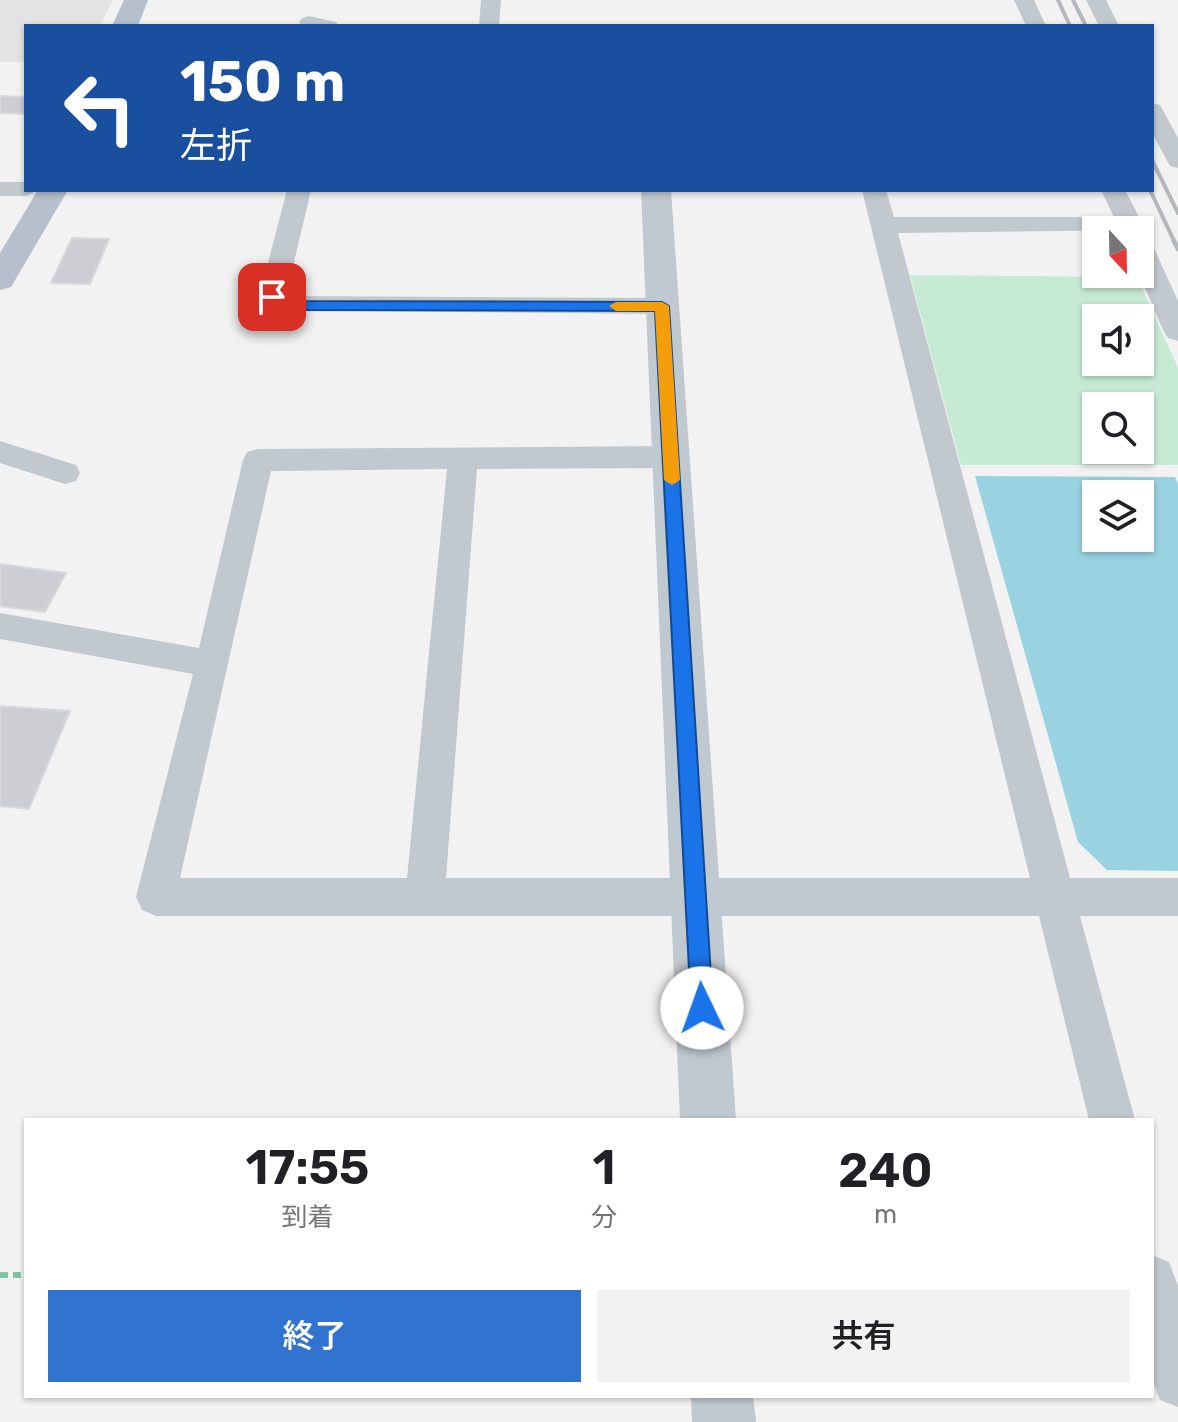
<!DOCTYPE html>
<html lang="ja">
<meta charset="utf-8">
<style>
body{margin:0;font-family:Rubik,"Noto Sans JP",sans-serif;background:#f2f2f2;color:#202124;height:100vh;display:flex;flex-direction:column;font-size:30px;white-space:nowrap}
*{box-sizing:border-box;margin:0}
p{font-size:26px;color:#757577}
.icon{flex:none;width:44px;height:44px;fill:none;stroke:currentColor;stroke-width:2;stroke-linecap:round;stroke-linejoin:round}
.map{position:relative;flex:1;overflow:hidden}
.details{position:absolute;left:24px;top:1118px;width:1130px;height:280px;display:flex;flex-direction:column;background:#fff;border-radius:0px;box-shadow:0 2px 6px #0004}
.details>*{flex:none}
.hud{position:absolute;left:24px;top:24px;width:1130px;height:168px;border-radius:0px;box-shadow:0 2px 6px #0004;background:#1a4fa0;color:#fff;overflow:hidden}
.needle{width:52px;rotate:158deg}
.fabs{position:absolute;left:1082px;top:216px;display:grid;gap:16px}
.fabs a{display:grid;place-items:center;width:72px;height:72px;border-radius:0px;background:#fff;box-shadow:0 2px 6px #0004;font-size:40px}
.pin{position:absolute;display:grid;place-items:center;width:68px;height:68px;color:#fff;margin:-34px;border-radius:16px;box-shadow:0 4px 12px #0006}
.me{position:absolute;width:88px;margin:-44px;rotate:357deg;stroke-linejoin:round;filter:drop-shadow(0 0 6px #0008)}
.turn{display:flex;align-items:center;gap:28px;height:168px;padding:0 24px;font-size:36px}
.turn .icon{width:104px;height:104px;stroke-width:2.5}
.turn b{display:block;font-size:56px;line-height:68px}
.eta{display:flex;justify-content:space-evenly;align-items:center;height:136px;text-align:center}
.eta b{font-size:48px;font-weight:600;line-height:56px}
.primary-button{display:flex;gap:16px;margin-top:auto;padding:16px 24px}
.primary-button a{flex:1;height:92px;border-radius:0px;background:#3074cf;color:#fff;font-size:32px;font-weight:600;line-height:92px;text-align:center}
.primary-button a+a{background:#f2f2f2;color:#202124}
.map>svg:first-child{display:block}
</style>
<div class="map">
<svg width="1178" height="1422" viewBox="0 0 1178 1422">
<rect width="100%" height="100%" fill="#f3f2f2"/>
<path fill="#e4e3e3" d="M0 0H113L99 26H26V62H0Z"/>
<path fill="#c6ebd4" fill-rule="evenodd" d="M910 275 1137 277 1178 368V465H961ZM1096 318H1140V362H1096ZM1096 406H1140V450H1096Z"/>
<path fill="#99d3e2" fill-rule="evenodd" d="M975 476 1175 477 1178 484V871L1107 870 1078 842ZM1096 494H1140V538H1096Z"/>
<g fill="#ccced3" stroke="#d6d8dc" stroke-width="2">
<path d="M0 96 26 97V114L0 113Z"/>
<path d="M72 238 109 239 90 284 51 283Z"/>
<path d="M0 564 66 573 45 612 0 606Z"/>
<path d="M0 706 70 711 29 809 0 806Z"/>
</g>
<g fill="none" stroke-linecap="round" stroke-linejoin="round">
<path stroke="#82c5a4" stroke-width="6" stroke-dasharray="8 5" stroke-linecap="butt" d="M0 1275H26"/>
<g fill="#c1c8ce" fill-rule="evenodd">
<path d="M481 0H501L499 26H479Z"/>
<path d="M1014 0H1034L1046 26H1026Z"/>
<path d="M1086 0H1106L1119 26H1099Z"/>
<path d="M309 16 336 22 339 26H301L299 22 302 18Z"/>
<path d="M1152 103 1160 105 1178 138V168L1170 166 1152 133Z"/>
<path d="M0 182H26V190H38L26 196H0Z"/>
<path d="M287 190H311L286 296 662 298 672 300 676 306 672 312 662 314 266 310 259 297Z"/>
<path d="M862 190H886L894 217H1114L1101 190H1125L1146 230 1140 236V230L898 233 1070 878H1178V916H1080L1135 1120H1089L1039 916H156L142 910 136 897 193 674 0 639V613L199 648 243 460 247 452 258 449 671 446 682 449 686 457 682 465 671 468 477 469 446 878H1030ZM447 469 407 878H180L271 471Z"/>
<path d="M1140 238 1149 241 1153 246 1178 301V341L1168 338 1164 332 1139 274Z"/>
<path d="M0 441 76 465 80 473 76 481 65 484 0 463Z"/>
<path d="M1152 1255 1169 1262 1178 1286V1407L1160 1400 1152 1379Z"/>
</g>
<g fill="#c0c8d0" fill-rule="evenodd">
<path d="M641 190H671L736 1120H680Z"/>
<path d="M691 1396H753L756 1422H692Z"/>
</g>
<g fill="#b5c0cc" fill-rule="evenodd">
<path d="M124 0H148L138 26H112Z"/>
<path d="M38 190H68L11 287 0 290V253Z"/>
</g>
<g stroke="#b4b7bb" stroke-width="4">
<path d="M1058 0 1070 26"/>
<path d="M1073 0 1086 26"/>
<path d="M1152 160 1178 213"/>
<path d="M1150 190 1175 243"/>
</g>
<path stroke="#b4b7bb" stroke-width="5" d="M1174 241 1178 249"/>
</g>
<path fill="#1a73e8" stroke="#114b97" stroke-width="2" d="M272 293 280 300 293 301 662 302 669 306 713 1008 709 1015 702 1018 694 1015 691 1008 655 311 293 310 271 307 265 297Z"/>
<path fill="#f59e0b" d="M662 302 669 306 680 480 672 485 664 480 655 311H616L609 306 616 302Z"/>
</svg>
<div class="fabs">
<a><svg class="needle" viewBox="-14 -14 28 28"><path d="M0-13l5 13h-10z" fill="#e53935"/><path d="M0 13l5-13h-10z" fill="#757577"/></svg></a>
<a><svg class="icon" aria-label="sound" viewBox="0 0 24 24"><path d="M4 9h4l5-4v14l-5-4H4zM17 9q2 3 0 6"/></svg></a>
<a><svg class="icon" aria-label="search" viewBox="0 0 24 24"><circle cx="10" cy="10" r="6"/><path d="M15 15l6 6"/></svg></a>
<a><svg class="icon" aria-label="layers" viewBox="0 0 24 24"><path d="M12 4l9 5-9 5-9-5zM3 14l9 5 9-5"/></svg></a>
</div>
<div class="pin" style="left:272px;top:297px;background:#d93025"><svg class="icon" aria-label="arrive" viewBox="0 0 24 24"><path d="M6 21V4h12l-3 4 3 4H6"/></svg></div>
<svg class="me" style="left:702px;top:1008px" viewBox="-20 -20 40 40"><circle r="19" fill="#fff"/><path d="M0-13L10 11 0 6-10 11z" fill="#1a73e8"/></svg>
<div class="hud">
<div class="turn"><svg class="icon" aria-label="left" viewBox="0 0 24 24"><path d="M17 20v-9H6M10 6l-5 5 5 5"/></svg><div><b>150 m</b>左折</div></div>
</div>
<section class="details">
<div class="eta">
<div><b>17:55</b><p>到着</p></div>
<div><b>1</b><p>分</p></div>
<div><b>240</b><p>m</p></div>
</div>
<div class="primary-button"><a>終了</a><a>共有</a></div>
</section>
</div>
